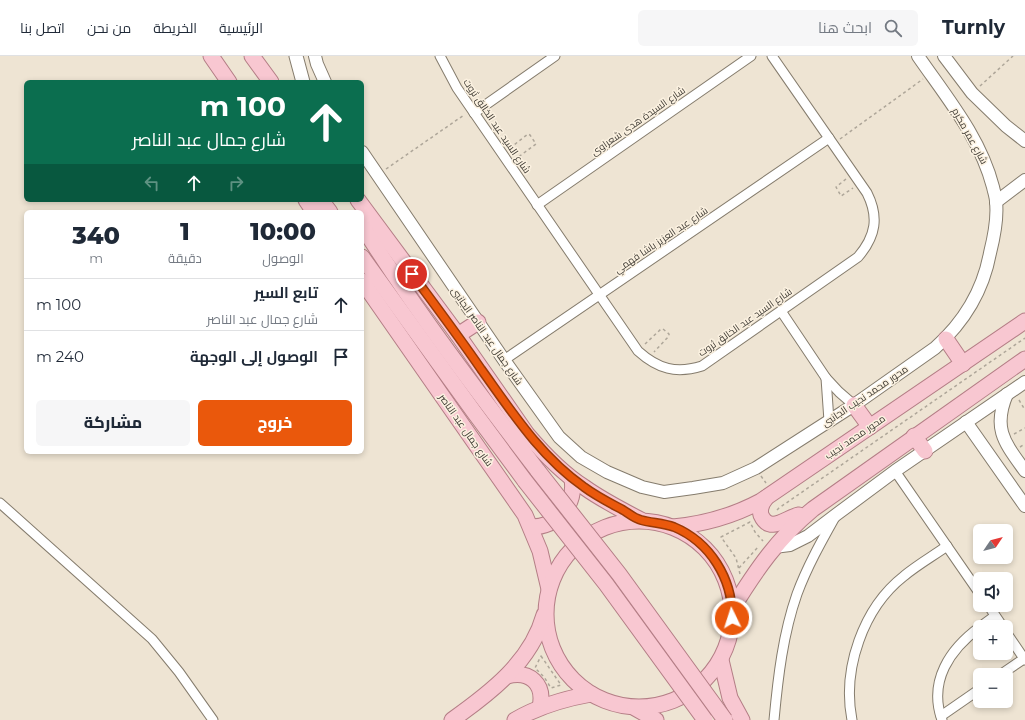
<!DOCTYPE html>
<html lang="ar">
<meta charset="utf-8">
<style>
body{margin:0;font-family:Montserrat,Cairo,sans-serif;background:#f6f6f7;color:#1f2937;direction:rtl;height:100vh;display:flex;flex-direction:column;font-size:15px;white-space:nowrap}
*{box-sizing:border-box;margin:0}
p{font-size:13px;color:#747a83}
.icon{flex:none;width:22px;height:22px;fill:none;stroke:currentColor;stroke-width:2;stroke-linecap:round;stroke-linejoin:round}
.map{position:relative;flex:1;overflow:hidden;direction:ltr}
.details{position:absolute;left:24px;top:154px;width:340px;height:244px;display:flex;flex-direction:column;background:#fff;border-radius:6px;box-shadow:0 2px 6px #0003;direction:rtl}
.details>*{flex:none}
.top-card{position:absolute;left:24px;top:24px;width:340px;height:122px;border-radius:6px;box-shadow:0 2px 6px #0003;direction:rtl;background:#0b6e4f;color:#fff;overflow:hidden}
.needle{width:26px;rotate:55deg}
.fabs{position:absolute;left:973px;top:468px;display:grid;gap:8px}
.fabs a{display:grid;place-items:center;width:40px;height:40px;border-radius:6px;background:#fff;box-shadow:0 2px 6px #0003;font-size:20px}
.pin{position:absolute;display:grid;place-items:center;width:34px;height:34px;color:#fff;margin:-17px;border:2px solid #fff;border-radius:50%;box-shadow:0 1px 4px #0007}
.me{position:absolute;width:44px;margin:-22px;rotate:356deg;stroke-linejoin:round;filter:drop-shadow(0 0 3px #0008)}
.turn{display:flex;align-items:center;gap:14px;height:84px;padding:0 12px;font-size:18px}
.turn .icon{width:52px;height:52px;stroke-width:2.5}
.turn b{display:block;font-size:28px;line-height:34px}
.lanes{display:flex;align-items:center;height:38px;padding:0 12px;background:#0003;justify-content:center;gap:20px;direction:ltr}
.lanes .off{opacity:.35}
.eta{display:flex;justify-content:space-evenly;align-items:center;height:68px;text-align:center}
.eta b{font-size:24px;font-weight:800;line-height:28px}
.cta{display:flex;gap:8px;margin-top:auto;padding:8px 12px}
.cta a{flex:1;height:46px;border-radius:6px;background:#ea580c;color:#fff;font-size:16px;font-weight:800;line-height:46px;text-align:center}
.cta a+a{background:#f6f6f7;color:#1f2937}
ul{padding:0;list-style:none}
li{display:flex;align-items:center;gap:12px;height:52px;padding:0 12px;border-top:1px solid #e0e1e3}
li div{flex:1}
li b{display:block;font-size:15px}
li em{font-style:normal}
header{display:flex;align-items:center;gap:24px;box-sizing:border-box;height:56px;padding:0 20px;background:#fff;border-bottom:1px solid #e0e1e3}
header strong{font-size:19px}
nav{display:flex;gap:22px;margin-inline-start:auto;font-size:14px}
.search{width:280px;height:36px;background:#f6f6f7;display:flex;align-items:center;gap:10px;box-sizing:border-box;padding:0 14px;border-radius:6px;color:#747a83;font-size:15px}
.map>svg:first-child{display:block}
</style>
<header>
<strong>Turnly</strong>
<div class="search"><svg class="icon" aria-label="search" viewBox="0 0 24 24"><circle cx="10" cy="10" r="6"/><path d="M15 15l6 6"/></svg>ابحث هنا</div>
<nav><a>الرئيسية</a><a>الخريطة</a><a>من نحن</a><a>اتصل بنا</a></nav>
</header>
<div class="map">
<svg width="1025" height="664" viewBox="0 0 1025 664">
<rect width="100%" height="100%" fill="#eee4d3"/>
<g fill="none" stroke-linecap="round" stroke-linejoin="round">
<defs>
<g id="minor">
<path d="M440 0 457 32 638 295C658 313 676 318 702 310L858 201C876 180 879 161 867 137L772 0"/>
<path d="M474 57 555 0"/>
<path d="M537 149 751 0"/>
<path d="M781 255 826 322 839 336 854 349"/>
<path d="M504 304 829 82"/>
<path d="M826 322 829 365"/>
<path d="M895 415 980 538"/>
<path d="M0 447 152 583 179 616 213 664"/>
<path d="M988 549 1003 571"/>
<path d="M980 571 995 560"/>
<path d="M1006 576 1025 604"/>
<path d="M1000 619 1025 602"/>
<path d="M941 660 980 633"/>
<path d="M774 664C778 621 783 578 797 538 807 511 821 486 835 461"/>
<path d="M852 664C842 613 863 552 904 520 917 509 933 500 947 490"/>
<path d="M942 664C928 625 950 593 980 571"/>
</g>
<g id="tertiary">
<path d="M315 0 317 8 325 26"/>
<path d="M944 0 972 37 1006 70 1025 85"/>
<path d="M362 96 504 304 559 381 581 401 607 416 642 431 664 436 693 432 723 427 756 412 854 349 935 292C963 267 983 235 990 197 994 181 998 163 996 146 996 141 994 136 993 131 980 81 947 42 918 0"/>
<path d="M996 146 1025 124"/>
<path d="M1007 338C992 373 1005 387 1025 415"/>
<path d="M966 366 1025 450"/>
<path d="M774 491 790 489 808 480 837 458 895 415 1025 326"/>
</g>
<path id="secondary" d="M296 0 303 26"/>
<g id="primary">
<path d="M211 0 229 26"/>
<path d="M252 0 271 26"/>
<path d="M306 144 314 156"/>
<path d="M321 144 330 156"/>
<path d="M358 144 458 279 527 378C544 398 562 417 584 431 602 444 622 454 641 464"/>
<path d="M362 170C416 255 477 335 538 415"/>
<path d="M362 201 474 356 525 425"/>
<path d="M362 225 525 459 540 495 549 533"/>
<path d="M458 279 478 266"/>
<path d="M946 283 963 308"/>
<path d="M854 349 870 371"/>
<path d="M914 380 925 395"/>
<path d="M766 442C762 447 759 452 761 459 770 479 787 461 799 459"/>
<circle cx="639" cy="558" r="93"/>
<path d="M531 471C558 471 576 449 572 423"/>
<path d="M673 471C705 468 733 460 761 445L1025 265"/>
<path d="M732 553C756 514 778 482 813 453L1025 303"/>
<path d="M721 604 730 642 742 664"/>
<path d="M507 620C530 614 545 628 540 651"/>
<path d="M635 652 656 664"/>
<path d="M452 664C490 637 531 606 544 559"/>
<path d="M515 664C539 650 563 643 591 638"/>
</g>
</defs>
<use href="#minor" stroke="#857c6d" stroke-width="11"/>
<use href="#tertiary" stroke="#857c6d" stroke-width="14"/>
<use href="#secondary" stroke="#857c6d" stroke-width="15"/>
<use href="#primary" stroke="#b47e86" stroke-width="17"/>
<g stroke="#aea699" stroke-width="1.5" stroke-dasharray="3 3" stroke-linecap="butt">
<path d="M980 30 1013 0"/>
<path d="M840 83 923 23"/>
<path d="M510 92 528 78 530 79 536 88 517 102"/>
<path d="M386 113 464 59"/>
<path d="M846 123 836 131 841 140 853 132"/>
<path d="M645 288 661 273H663L669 278V280L654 296"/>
<path d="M1019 344 1025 354"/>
<path d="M1014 378 1025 372"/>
<path d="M1020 391 1025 388"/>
<path d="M761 420 766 427"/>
<path d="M777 454 779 452 1025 282"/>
<path d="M739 512 758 491"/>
<path d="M740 518 736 502 721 481 750 466 755 476 763 485"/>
<path d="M541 600 561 629 551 632 544 621 535 612Z"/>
</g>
<use href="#minor" stroke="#fff" stroke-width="9"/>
<use href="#tertiary" stroke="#fff" stroke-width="12"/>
<use href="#secondary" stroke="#fff" stroke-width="13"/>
<use href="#primary" stroke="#f8c7d1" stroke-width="15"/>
<defs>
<g id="primary-bridge">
<path d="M538 415 619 518 725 664"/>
<path d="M525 425 606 528 705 664"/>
</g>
</defs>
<use href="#primary-bridge" stroke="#b47e86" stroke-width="17" stroke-linecap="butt"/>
<use href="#primary-bridge" stroke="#f8c7d1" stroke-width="15"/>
</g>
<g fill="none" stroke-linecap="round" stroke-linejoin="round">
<defs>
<path id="route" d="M412 218C435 249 459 281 481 313 512 356 540 400 584 431 596 440 610 447 623 454 628 457 635 463 641 464 652 467 663 467 674 471 710 486 733 523 732 562"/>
</defs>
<use href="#route" stroke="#983908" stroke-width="10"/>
<use href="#route" stroke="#ea580c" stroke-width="7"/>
</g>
<g text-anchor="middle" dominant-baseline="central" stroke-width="3" stroke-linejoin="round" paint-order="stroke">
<g font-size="10" fill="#403c35" stroke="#fbf1e0">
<text transform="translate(638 65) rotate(-35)">شارع السيدة هدى شعراوى</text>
<text transform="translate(497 70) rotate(56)">شارع السيد عبد الخالق ثروت</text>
<text transform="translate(970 80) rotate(61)">شارع عمر مكرم</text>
<text transform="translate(661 184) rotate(-34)">شارع عبد العزيز باشا فهمي</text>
<text transform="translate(745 266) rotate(-35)">شارع السيد عبد الخالق ثروت</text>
<text transform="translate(487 280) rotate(55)">شارع جمال عبد الناصر الجانبى</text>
<text transform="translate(865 340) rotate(-34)">محور محمد نجيب الجانبى</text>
<text transform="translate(466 374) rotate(55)">شارع جمال عبد الناصر</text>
<text transform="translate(855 381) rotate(-34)">محور محمد نجيب</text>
</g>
</g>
</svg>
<div class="fabs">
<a><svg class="needle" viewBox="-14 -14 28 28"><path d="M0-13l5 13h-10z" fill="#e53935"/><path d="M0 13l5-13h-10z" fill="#747a83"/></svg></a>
<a><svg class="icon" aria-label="sound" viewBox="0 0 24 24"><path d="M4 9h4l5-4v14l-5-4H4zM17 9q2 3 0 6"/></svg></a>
<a>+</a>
<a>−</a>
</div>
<div class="pin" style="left:412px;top:218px;background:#d93025"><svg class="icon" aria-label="arrive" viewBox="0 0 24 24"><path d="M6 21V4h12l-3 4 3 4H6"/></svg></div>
<svg class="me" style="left:732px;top:562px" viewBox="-20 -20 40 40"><circle r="17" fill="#ea580c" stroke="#fff" stroke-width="3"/><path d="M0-11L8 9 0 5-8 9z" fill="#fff"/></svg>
<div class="top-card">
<div class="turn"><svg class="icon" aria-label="ahead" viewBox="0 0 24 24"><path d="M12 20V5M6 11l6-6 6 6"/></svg><div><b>100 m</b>شارع جمال عبد الناصر</div></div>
<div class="lanes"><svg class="icon off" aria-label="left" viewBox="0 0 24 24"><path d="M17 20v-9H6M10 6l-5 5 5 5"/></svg><svg class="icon" aria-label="ahead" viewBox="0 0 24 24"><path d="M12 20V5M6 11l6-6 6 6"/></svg><svg class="icon off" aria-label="right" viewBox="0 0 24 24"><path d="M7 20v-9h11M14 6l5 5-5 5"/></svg></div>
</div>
<section class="details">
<div class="eta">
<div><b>10:00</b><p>الوصول</p></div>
<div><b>1</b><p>دقيقة</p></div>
<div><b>340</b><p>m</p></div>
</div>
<ul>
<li><svg class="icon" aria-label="ahead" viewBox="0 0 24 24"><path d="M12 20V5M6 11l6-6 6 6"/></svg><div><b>تابع السير</b><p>شارع جمال عبد الناصر</p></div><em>100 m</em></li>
<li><svg class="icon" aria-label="arrive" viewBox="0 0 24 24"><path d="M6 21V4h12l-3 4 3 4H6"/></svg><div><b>الوصول إلى الوجهة</b></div><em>240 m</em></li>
</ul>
<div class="cta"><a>خروج</a><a>مشاركة</a></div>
</section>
</div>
